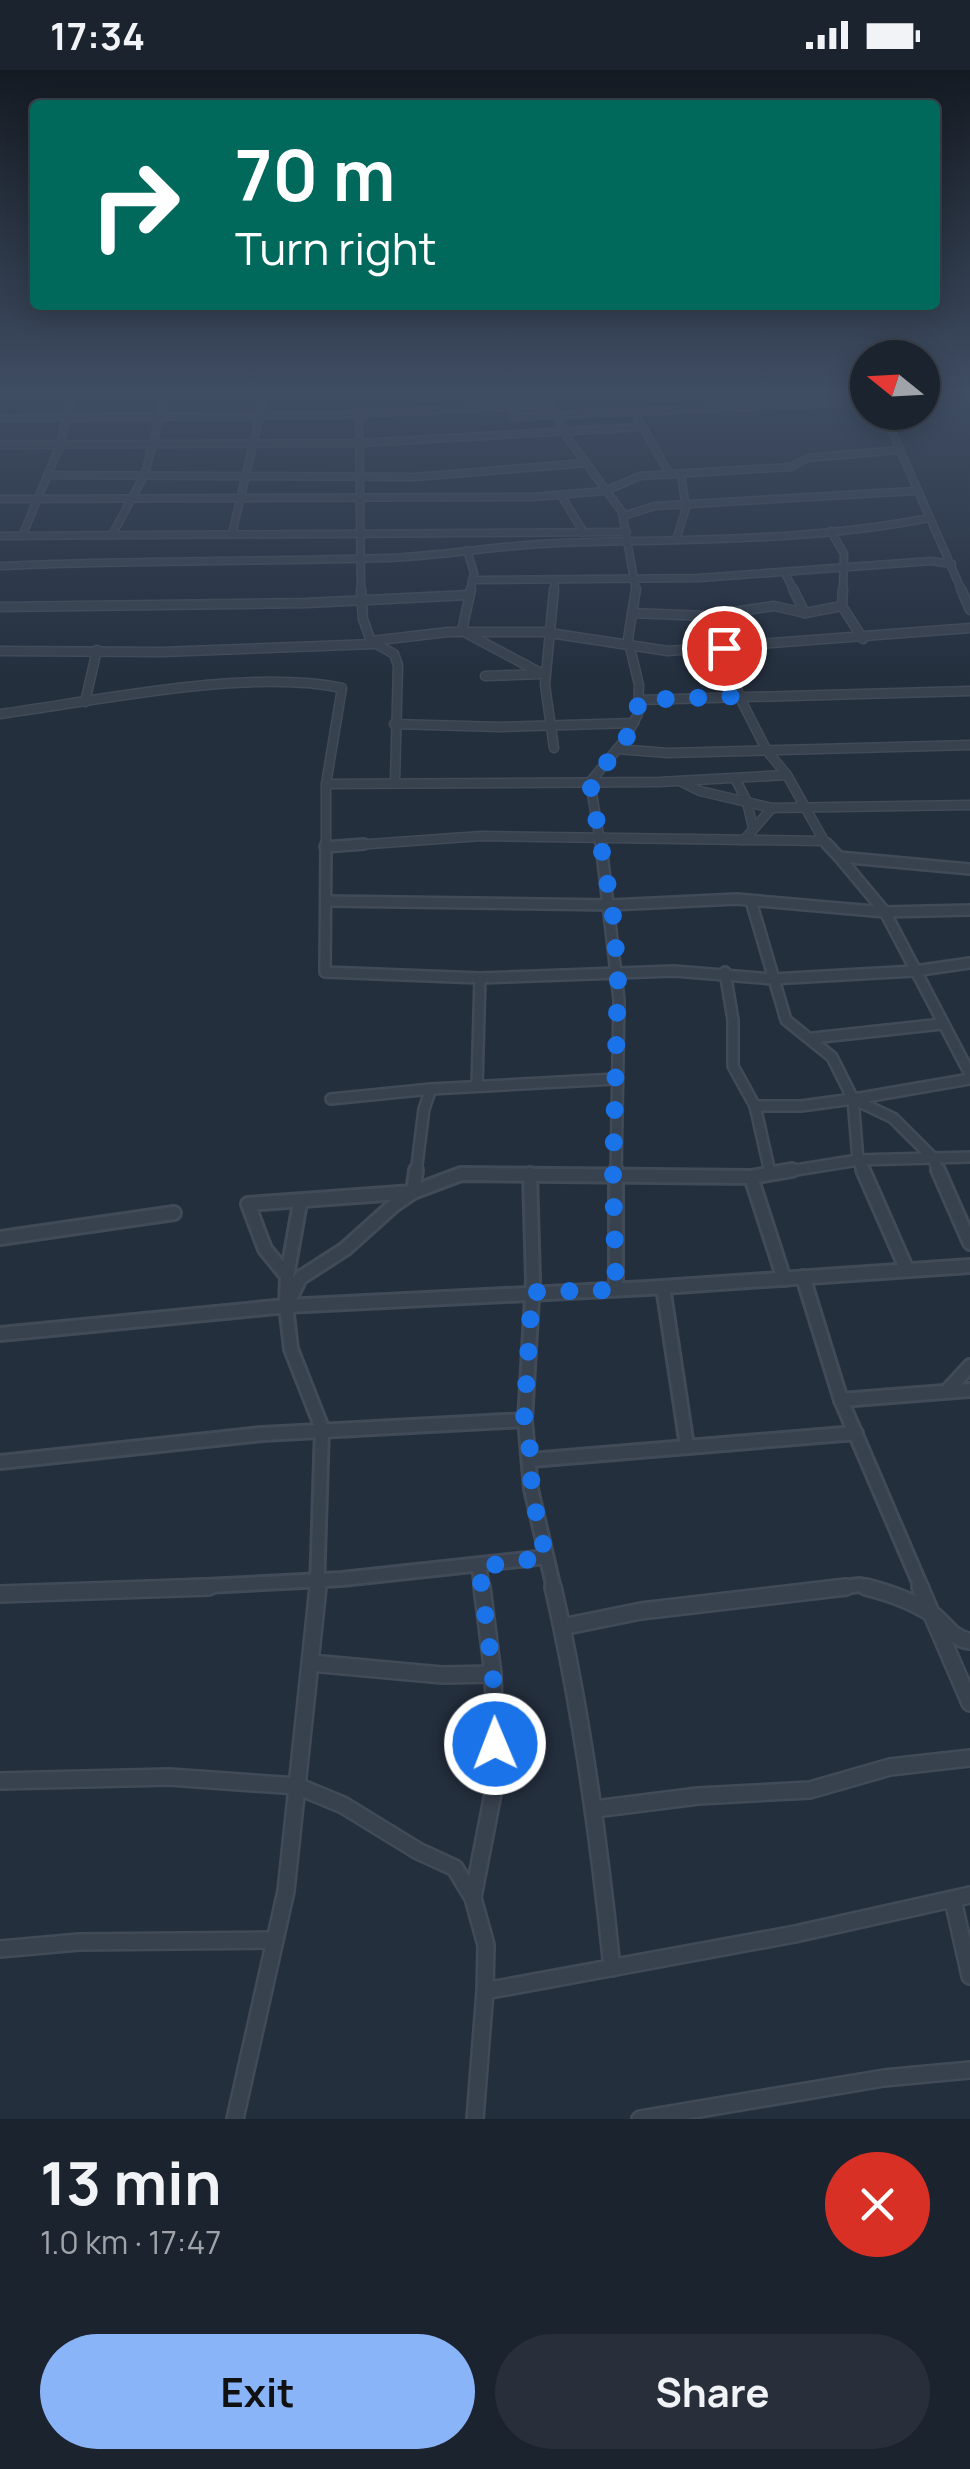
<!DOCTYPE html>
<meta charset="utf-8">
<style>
body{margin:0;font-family:Manrope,sans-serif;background:#282f3a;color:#f1f3f6;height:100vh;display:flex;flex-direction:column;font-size:38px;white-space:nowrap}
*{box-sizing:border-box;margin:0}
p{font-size:32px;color:#a0a4aa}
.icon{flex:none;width:55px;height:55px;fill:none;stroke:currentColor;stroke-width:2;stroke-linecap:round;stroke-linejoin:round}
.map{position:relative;height:2049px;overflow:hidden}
.panel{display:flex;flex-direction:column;background:#1b232e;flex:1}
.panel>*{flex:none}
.hud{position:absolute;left:30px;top:30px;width:910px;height:210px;border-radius:10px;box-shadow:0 5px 25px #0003,0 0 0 2px #39404a;background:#00695c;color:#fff;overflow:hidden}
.needle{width:65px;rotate:288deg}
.buttons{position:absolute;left:850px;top:270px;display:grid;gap:20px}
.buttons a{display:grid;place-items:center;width:90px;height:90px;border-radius:50%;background:#1b232e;box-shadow:0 5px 25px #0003,0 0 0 2px #39404a;font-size:50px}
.pin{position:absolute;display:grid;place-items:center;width:85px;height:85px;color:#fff;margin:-42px;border:5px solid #fff;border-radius:50%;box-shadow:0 2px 10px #0007}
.me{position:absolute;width:110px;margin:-55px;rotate:359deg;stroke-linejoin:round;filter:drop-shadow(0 0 8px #0008)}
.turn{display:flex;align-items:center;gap:35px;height:210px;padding:0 40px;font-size:45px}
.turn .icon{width:130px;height:130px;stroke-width:2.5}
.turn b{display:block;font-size:70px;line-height:85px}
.round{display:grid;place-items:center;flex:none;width:105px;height:105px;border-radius:52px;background:#282f3a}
.summary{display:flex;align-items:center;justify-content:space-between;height:170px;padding:0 40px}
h1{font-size:60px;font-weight:700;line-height:75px}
.primary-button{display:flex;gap:20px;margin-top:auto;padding:20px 40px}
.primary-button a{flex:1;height:115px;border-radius:60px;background:#8ab4f8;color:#111;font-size:40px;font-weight:700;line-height:115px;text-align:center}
.primary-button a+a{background:#282f3a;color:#f1f3f6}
.status{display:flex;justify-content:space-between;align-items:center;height:70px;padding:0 50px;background:#1b232e;direction:ltr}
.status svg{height:28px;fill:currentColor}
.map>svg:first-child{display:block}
</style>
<div class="status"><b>17:34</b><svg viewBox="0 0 49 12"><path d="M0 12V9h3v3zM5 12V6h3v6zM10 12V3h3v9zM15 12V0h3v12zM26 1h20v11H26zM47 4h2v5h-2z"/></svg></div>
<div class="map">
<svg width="970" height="2049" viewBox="0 0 970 2049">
<rect width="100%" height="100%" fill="#242f3e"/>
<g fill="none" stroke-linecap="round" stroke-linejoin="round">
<defs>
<g id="street-far4">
<path d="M348 320H387"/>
<path d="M545 320 566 366 622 442 636 521"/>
<path d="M603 320H772"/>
<path d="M843 320 867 331"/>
<path d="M0 322 289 320"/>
<path d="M634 342 670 405"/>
<path d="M879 342 890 357 962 521"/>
<path d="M359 344 361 521"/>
<path d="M511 347 868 332"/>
<path d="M0 348 334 345 548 335"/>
<path d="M0 375 360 373 642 357"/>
<path d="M48 405 415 407 586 393"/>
<path d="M561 425 584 463"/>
<path d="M0 429 532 427 605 421 640 406 791 397 808 388 899 380"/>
<path d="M623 446 655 436 915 421"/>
<path d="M831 461 844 484 843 521"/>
<path d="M23 464 60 375 73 322"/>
<path d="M232 464 266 320"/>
<path d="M112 465 145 404 166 320"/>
<path d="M0 466 627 462"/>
<path d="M676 470 686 438 681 405"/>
<path d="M467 480 474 503 470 521"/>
<path d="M0 496C129 490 257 492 386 488 444 486 501 475 559 473 682 469 808 472 929 448"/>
<path d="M785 503 794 521"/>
<path d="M472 510 699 508 931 491 952 494"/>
<path d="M554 521 555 510"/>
</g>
<g id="street-far3">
<path d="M361 519 363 549 371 571 394 584 398 595 395 711"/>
<path d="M471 519 462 561 543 604"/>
<path d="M554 519 545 615 554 678"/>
<path d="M793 519 805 543 842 536"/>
<path d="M843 519 842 536 863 569"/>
<path d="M961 519 970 540"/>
<path d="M0 537 307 533 468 525"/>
<path d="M632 543 706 546 774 536 805 543"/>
<path d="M718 545 739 626 767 681 787 705 824 771"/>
<path d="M371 571 448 562H543L668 581 970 558"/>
<path d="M0 581 161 582 374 574"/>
<path d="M485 606 542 604"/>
<path d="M640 630 970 621"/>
<path d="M85 632 97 580"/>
<path d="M0 644C96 631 249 598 342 618L326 714V777"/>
<path d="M394 654 500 657 634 653"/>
<path d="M617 679 668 683 970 675"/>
<path d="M736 710 747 732 753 758"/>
<path d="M680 711 700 721 772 738"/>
<path d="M326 714 659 712 787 705"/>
<path d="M744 770 772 738 970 735"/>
<path d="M328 777 481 766 824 771 829 777"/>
<path d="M601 777 590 712 624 671 638 644 639 615 628 569 636 519"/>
</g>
<g id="street-far2">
<path d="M326 774 325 902 480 908 674 901 772 909 914 901 970 893"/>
<path d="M601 774 619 930 616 1103"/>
<path d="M827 774 839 787 970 799"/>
<path d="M325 777 364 774"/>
<path d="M840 788 885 842 970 840"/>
<path d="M326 831 611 835 737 829 885 842 970 1004"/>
<path d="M751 831 786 950 832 987 853 1029 893 1048 933 1088 939 1103"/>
<path d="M725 902 733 950V996L755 1036 770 1102"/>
<path d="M813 968 942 954"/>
<path d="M477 1015 480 908"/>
<path d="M331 1029 431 1019"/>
<path d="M854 1029 970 1009"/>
<path d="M755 1036H801L853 1029 858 1090 864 1103"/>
<path d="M416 1103 424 1039 431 1019 616 1009"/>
<path d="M777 1103 858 1090 970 1087"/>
</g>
<g id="street-far1">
<path d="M863 1100 907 1200"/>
<path d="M938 1100 970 1173"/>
<path d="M530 1104 533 1210 525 1350 531 1419 554 1519"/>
<path d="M751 1107 784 1209"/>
<path d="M300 1133 287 1206 286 1236 291 1279 322 1358 317 1519"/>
<path d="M0 1168 174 1143"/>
<path d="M287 1206 265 1179 248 1134 413 1122 416 1100"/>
<path d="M803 1207 841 1330 922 1519"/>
<path d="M663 1217 687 1376"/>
<path d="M616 1219V1100"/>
<path d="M289 1231 300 1208 345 1179 394 1135 413 1122 461 1104 751 1107 792 1100"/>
<path d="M0 1264 286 1236 648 1218 970 1196"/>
<path d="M947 1321 970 1296"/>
<path d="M841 1330 970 1320"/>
<path d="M531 1390 856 1363"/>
<path d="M0 1392 262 1364 525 1350"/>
<path d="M479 1497 482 1519"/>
<path d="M146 1519 342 1509 546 1487"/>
<path d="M825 1519 860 1515 875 1519"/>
</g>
<g id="street">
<path d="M553 1517C582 1643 599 1769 612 1898"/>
<path d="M866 1517C890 1523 911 1530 932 1544 946 1554 952 1569 970 1571"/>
<path d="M920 1517 970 1633"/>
<path d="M0 1524 209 1517"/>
<path d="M562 1557 641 1541 846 1517"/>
<path d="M311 1593 442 1605 493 1604"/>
<path d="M0 1711 169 1707 297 1716 343 1735 418 1781 455 1798 473 1828 486 1875 485 1921"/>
<path d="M595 1739 698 1726 810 1720 890 1697 970 1688"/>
<path d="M473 1827 496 1708 493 1604 482 1517"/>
<path d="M953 1830 970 1906"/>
<path d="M0 1879 79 1872 275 1870"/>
<path d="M235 2049 286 1821 318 1517"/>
<path d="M475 2049 485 1921 795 1864 970 1825"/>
<path d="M640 2049 884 2008 970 2000"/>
</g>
</defs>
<use href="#street-far4" stroke="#414a57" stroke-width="9"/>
<use href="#street-far3" stroke="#414a57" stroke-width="11"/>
<use href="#street-far2" stroke="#414a57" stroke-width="14"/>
<use href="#street-far1" stroke="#414a57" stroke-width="18"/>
<use href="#street" stroke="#414a57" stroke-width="20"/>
<use href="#street-far4" stroke="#38414e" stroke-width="6"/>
<use href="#street-far3" stroke="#38414e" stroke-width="8"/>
<use href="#street-far2" stroke="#38414e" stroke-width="9"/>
<use href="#street-far1" stroke="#38414e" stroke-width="12"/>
<use href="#street" stroke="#38414e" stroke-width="15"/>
</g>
<linearGradient id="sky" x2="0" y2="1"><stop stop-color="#141a22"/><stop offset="0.53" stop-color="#3f4d63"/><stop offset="1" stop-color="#3f4d63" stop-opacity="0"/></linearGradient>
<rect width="970" height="607" fill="url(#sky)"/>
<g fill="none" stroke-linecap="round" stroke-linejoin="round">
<path stroke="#1a73e8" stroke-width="18" stroke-dasharray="0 32.4" d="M495 1674 493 1604 479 1497 546 1487 531 1420 532 1390 524 1350 532 1222 616 1220 613 1106 618 906 613 846 590 712 625 672 640 630 739 626 724 578"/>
</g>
</svg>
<div class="buttons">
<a><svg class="needle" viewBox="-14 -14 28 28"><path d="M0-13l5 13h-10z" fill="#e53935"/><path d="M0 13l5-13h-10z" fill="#a0a4aa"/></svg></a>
</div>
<div class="pin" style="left:724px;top:578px;background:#d93025"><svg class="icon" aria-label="arrive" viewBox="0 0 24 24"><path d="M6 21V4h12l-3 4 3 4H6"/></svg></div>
<svg class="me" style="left:495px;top:1674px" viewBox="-20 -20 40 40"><circle r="17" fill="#1a73e8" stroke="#fff" stroke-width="3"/><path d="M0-11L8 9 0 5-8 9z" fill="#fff"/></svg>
<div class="hud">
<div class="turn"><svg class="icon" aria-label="right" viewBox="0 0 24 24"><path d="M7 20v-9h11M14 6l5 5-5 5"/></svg><div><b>70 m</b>Turn right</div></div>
</div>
</div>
<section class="panel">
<div class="summary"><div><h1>13 min</h1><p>1.0 km · 17:47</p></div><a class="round" style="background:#d93025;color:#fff"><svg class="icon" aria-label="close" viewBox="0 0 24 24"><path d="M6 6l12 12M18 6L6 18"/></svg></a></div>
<div class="primary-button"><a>Exit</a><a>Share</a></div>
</section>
